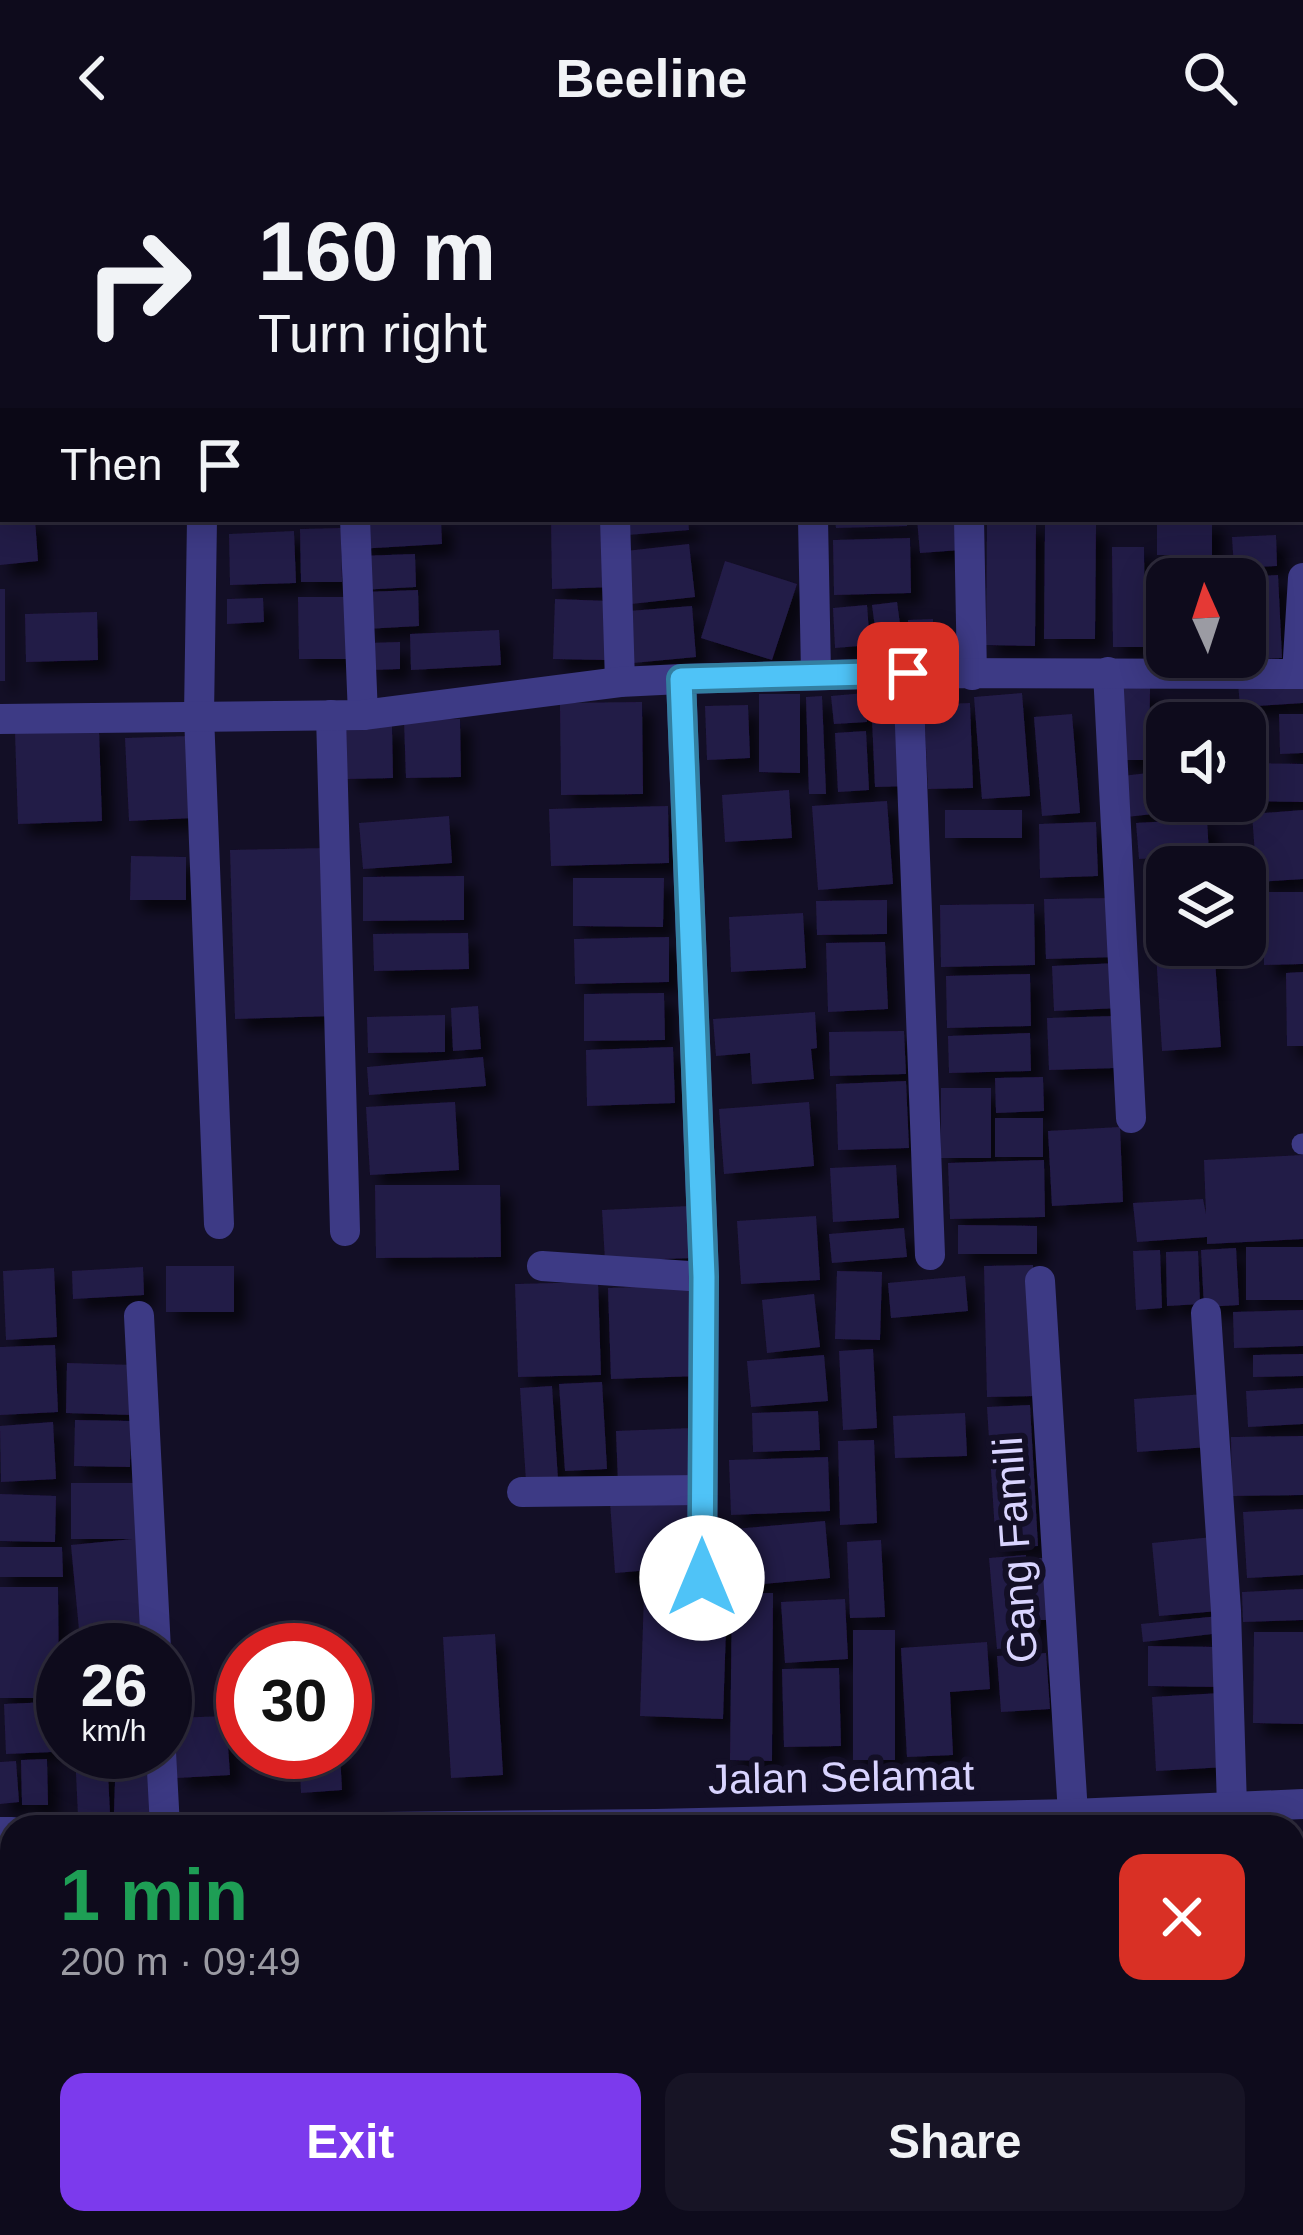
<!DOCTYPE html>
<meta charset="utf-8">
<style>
body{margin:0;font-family:Helvetica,sans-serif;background:#171425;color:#f1f3f6;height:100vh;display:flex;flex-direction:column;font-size:45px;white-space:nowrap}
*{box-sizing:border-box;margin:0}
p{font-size:39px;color:#9b9ba3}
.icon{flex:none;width:66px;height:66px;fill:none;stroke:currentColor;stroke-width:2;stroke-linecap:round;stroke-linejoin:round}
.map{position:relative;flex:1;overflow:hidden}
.details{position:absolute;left:0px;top:1659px;width:1305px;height:420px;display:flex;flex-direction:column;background:#0e0b1c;border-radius:36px 36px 0 0;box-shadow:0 6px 30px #0003,0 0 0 3px #2e2b3b}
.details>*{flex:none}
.banner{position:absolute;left:0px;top:0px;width:1305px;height:366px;box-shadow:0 6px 30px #0003,0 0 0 3px #2e2b3b;background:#0e0b1c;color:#f1f3f6;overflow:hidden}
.needle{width:78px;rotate:357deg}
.controls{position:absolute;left:1146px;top:402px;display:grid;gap:24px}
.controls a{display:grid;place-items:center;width:120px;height:120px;border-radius:24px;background:#0e0b1c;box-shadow:0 6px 30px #0003,0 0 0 3px #2e2b3b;font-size:60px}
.speed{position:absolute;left:36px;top:1467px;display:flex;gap:24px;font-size:60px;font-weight:700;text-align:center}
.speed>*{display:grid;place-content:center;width:156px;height:156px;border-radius:50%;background:#0e0b1c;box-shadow:0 6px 30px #0003,0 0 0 3px #2e2b3b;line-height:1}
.speed small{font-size:30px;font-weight:400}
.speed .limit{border:18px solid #d22;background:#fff;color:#111}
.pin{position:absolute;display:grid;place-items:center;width:102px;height:102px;color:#fff;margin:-51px;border-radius:24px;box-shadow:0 6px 18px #0006}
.me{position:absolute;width:132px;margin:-66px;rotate:0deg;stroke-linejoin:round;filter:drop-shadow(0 0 9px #0008)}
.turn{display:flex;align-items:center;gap:42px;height:252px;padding:0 60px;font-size:54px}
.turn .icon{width:156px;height:156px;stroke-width:2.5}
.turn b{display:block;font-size:84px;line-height:102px}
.then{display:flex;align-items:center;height:114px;padding:0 60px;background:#0003;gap:24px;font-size:45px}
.round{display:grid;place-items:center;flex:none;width:126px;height:126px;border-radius:24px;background:#171425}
.head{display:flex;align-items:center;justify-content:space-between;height:204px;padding:0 60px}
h1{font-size:72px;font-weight:700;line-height:90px;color:#1e9e55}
.action{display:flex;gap:24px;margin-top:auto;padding:24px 60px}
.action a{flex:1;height:138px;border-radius:24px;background:#7c3aed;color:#fff;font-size:48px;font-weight:700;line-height:138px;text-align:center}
.action a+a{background:#171425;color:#f1f3f6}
header{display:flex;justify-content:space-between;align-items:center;height:156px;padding:0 60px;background:#0e0b1c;font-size:54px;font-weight:700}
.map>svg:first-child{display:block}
</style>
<header><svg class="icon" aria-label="back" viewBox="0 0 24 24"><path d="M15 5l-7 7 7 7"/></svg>Beeline<svg class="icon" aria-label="search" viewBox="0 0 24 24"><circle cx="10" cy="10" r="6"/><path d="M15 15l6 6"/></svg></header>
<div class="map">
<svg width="1303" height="2079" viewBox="0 0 1303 2079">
<defs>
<filter id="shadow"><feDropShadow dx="11" dy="11" stdDeviation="6" flood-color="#0009"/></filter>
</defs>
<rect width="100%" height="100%" fill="#130f26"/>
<g fill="#241b47" filter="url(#shadow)">
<path d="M0 363H35L38 405 0 409Z"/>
<path d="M356 363H441L442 388 358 393Z"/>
<path d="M551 363H611L613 431 552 433Z"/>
<path d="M626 363H688L689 374 627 379Z"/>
<path d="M835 363H907V370L836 372Z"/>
<path d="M917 363H958L961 394 920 397Z"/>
<rect x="1157" y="363" width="55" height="36"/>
<path d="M987 366 1036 367 1035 490 986 489Z"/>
<path d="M1045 368H1096L1095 483H1044Z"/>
<path d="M341 372 342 426H301L300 373Z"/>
<path d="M294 375 296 427 230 429 229 378Z"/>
<path d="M1276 379 1277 410 1234 412 1232 381Z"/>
<path d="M910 382 911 437 834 439 833 384Z"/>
<path d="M689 388 695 441 631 448 626 395Z"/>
<path d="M1112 391H1144L1145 491H1113Z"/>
<path d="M415 398 416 431 360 434 359 400Z"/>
<path d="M725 405 797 428 772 504 701 482Z"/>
<path d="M1163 413 1216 414V423H1167V501H1215V507L1162 506Z"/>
<path d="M1278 419 1282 502 1245 504V421Z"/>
<rect x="0" y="433" width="5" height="92"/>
<path d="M418 434 419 470 365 473 363 436Z"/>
<path d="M298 441H349L350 503H299Z"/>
<path d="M263 442 264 466 227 468V443Z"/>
<path d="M555 443 608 445 606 504 553 503Z"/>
<path d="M897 446 902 483 877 486 872 449Z"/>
<path d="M867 449 870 489 835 492 833 452Z"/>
<path d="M692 450 696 501 633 507 629 455Z"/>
<path d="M97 456 98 504 26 506 25 458Z"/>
<path d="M933 463 934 498 908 499V464Z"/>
<path d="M499 474 501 509 411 514 410 478Z"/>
<path d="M400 486V513L370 514 369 487Z"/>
<path d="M1303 524V547L1240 551 1238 527Z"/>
<path d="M1120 532H1150L1149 604H1119Z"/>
<path d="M865 537 867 566 834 568 831 540Z"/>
<path d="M906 537 910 630 875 631 871 539Z"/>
<path d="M1022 537 1030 640 982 643 974 541Z"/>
<path d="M759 538H800V617L759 616Z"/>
<path d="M822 540 826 638H809L806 541Z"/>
<path d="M642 546 643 638 561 639 560 547Z"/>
<path d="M970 547 973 632 928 633 924 549Z"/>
<path d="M748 549 750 602 707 604 705 550Z"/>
<path d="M1201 555 1202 567H1167V597H1164L1160 558Z"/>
<path d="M1072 558 1080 657 1042 660 1034 561Z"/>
<path d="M1279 558H1303V597L1280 598Z"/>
<path d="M460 563 461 621 406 622 404 564Z"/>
<path d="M392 570 393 622 347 623 346 572Z"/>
<path d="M99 574 102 665 18 668 15 576Z"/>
<path d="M866 575 869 634 838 636 835 577Z"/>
<path d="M190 580 193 662 129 665 125 582Z"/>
<path d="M1245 607 1303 608V646L1245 645Z"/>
<path d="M1167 615V645H1206L1207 652 1126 661 1122 620Z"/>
<path d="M789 634 792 682 725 686 722 639Z"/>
<path d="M887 645 893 728 818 734 812 650Z"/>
<path d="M668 650 669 707 551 710 549 653Z"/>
<rect x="945" y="654" width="77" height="28"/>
<path d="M1303 654V723L1257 726 1252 658Z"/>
<path d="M449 660 452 707 363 713 359 667Z"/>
<path d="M1207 663 1209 698 1139 703 1136 667Z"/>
<path d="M1096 666 1098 720 1040 722 1039 668Z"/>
<path d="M327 692 332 860 235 863 230 694Z"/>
<path d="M131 700 186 701V744H130Z"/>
<path d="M464 720V764L363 765V721Z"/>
<path d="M573 722H664L663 771 573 770Z"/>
<path d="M1263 736H1303V808L1264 809Z"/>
<path d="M1114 742 1116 801 1046 803 1044 743Z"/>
<path d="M887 744V778L817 779 816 745Z"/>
<path d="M1034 748 1035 809 941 811 940 749Z"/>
<path d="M803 757 806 812 731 816 729 761Z"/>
<path d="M1167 763V789H1214L1221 891 1162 895 1154 764Z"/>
<path d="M468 777 469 813 374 815 373 778Z"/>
<path d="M669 781V826L575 828 574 783Z"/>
<path d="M885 786 888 853 828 856 826 787Z"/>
<path d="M1118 807 1120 852 1054 855 1052 810Z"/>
<path d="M1303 816V890H1287L1286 817Z"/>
<path d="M1030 818 1031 870 947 872 946 820Z"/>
<path d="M664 837 665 884 584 885V838Z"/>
<path d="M478 850 481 893 453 895 451 852Z"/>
<path d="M815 856 817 892 811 893 814 923 752 928 750 897 716 900 713 863Z"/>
<path d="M445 859V896L368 897 367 861Z"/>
<path d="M1115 860 1116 912 1049 914 1047 862Z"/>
<path d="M904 875 906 918 830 920 829 876Z"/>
<path d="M1030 877 1031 915 949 917 948 880Z"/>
<path d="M673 891 675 947 587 950 586 894Z"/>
<path d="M483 901 486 930 369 939 367 911Z"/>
<path d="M1043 921 1044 955 996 957 995 922Z"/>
<path d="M906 925 909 992 838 994 836 928Z"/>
<rect x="941" y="932" width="50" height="70"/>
<path d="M455 946 459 1014 370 1019 366 951Z"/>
<path d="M809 946 814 1010 724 1018 719 953Z"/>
<rect x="995" y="962" width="48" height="39"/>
<path d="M1120 971 1123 1046 1052 1050 1048 975Z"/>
<path d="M1303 999V1083L1207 1088V1081L1137 1086 1133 1047 1203 1043 1206 1058 1204 1004Z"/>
<path d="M1044 1004 1045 1061 950 1063 948 1007Z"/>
<path d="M896 1009 899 1062 833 1066 830 1012Z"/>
<path d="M375 1029H500L501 1101 376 1102Z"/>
<path d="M690 1050 692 1102 605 1105 602 1054Z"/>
<path d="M816 1060 820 1124 741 1128 737 1065Z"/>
<path d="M958 1069 1037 1070V1098H958Z"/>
<path d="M904 1072 907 1101 832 1107 829 1078Z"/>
<rect x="1246" y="1091" width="57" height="53"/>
<path d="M1236 1092 1239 1149 1204 1151 1201 1094Z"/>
<path d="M1160 1094 1162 1152 1136 1154 1133 1095Z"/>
<path d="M1198 1095 1200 1148 1167 1150 1166 1096Z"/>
<path d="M1033 1109 1036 1240 987 1241 984 1110Z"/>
<rect x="166" y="1110" width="68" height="46"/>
<path d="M143 1111 144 1139 73 1143 72 1115Z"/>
<path d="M54 1112 57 1181 6 1184 3 1115Z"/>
<path d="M837 1115 882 1116 880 1184 835 1183Z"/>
<path d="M965 1120 968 1155 891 1162 888 1127Z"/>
<path d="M598 1126 601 1219 518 1221 515 1128Z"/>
<path d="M695 1129 698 1220 611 1223 608 1132Z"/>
<path d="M814 1138 820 1191 767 1197 762 1144Z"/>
<path d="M1303 1154V1190L1234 1192 1233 1156Z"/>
<path d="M55 1189 58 1256 0 1259V1191Z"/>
<path d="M873 1193 877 1272 843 1274 839 1195Z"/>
<path d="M1303 1198V1220L1253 1221V1199Z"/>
<path d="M824 1199 828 1245 751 1251 747 1205Z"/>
<path d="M67 1207 134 1209 132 1259 66 1257Z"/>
<path d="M602 1226 607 1313 565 1315 559 1228Z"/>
<path d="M552 1230 558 1324 526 1326 520 1232Z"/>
<path d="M1303 1232V1268L1248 1271 1246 1235Z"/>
<path d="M1205 1238 1209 1291 1137 1296 1134 1243Z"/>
<path d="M1030 1249 1038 1390 996 1392 987 1251Z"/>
<path d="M818 1255 820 1294 753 1296 752 1257Z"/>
<path d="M965 1257 967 1300 895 1302 893 1260Z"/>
<path d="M75 1264 131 1265 130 1311 74 1310Z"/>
<path d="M53 1266 56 1323 1 1326 0 1270Z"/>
<path d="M692 1272 693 1323 618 1326 616 1275Z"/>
<path d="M1303 1280V1339L1232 1340 1231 1281Z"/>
<path d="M874 1284 877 1367 840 1369 838 1285Z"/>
<path d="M828 1301 830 1355 731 1359 729 1304Z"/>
<path d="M71 1327H141L150 1478 80 1484 71 1389 133 1383H71Z"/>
<path d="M0 1338 56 1340 55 1386 0 1385Z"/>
<path d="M691 1339 697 1410 615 1417 610 1346Z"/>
<path d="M1303 1353V1419L1247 1422 1243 1356Z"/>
<path d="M825 1365 830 1422 740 1430 735 1373Z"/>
<path d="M1213 1381 1219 1455 1159 1460 1152 1387Z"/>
<path d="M881 1384 885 1461 850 1462 847 1386Z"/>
<path d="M0 1391H62L63 1421H0Z"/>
<path d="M1026 1399V1402H1049V1464H1031L1034 1489 997 1493 989 1402Z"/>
<path d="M0 1431H58L59 1542H0Z"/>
<path d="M1303 1433V1464L1243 1466 1242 1436Z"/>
<path d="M732 1437H773L772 1605 730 1604Z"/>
<path d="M644 1438 727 1441 723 1563 640 1560Z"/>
<path d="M845 1443 848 1503 785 1507 781 1446Z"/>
<path d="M1219 1460 1221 1477 1143 1486 1141 1468Z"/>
<rect x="853" y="1474" width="42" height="130"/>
<path d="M1254 1476H1303V1568L1253 1567Z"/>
<path d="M495 1478 503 1619 451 1622 443 1481Z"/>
<path d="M987 1486 990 1533 950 1536 953 1599 907 1601 901 1492Z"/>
<path d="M1148 1490 1219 1491V1531L1148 1530Z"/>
<path d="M1046 1497 1050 1553 1001 1556 997 1500Z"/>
<path d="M839 1512 841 1590 784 1591 782 1513Z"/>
<path d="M1221 1537 1226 1611 1156 1615 1152 1541Z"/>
<path d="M50 1546 52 1596 6 1598 4 1548Z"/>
<path d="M226 1560 230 1619 176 1622 173 1562Z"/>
<path d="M75 1596H107L110 1658 78 1660Z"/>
<path d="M116 1596H153L151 1657 114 1656Z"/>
<path d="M299 1596H340L342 1634 301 1637Z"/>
<path d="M47 1603 48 1649H22L21 1604Z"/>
<path d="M16 1605 19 1646 0 1648V1606Z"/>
<path d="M12 1715V1792L0 1793V1716Z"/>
<path d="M7 1858 12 1914 0 1915V1859Z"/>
<path d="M0 1922H9L11 1963 0 1964Z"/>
<path d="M76 2067H155L156 2079H77Z"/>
<path d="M520 2067H571L572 2079H521Z"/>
<path d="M680 2067H746L747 2079H680Z"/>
<rect x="870" y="2067" width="108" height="12"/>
<rect x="1170" y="2067" width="121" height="12"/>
<path d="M478 2070 479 2079H407V2076Z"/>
</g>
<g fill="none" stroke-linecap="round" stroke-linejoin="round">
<path stroke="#3d3a85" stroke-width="21" d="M1302 988H1303"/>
<g stroke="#3d3a85" stroke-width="30">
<path d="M201 0V3"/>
<path d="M340 0V3"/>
<path d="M807 0V3"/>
<path d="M911 0V3"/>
<path d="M4 3V0"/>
<path d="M1162 3V0"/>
<path d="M1228 3V0"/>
<path d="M0 166 3 41"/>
<path d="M202 363 199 559 219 1068"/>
<path d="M355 363 363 559"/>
<path d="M615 363 620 526"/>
<path d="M813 363 816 518"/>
<path d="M969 363 972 519"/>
<path d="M1108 516 1131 962"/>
<path d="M908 517 930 1099"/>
<path d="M1297 518 1303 422"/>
<path d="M681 523 704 1121 702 1422"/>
<path d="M331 559 345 1075"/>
<path d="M0 563 363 559 620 526 681 523 908 517 1303 518"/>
<path d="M542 1110 704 1121"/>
<path d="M1040 1125 1073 1658"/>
<path d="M1206 1157 1226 1455 1232 1651"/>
<path d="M139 1160 156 1494"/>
<path d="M522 1336 701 1334"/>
<path d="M161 1596 165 1671"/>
<path d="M381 1671 655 1668 1073 1658 1303 1648"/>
<path d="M0 1676H12"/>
<path d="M1293 1908 1296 2079"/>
<path d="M244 2067V2075"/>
<path d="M757 2067V2079"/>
<path d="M989 2067 990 2079"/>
<path d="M18 2079V2067"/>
<path d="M672 2079V2067"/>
</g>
</g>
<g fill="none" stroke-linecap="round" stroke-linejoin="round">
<defs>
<path id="route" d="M702 1422 704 1121 681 523 908 517"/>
</defs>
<use href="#route" stroke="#337fa1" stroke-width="30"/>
<use href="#route" stroke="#4fc3f7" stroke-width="21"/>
</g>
<g text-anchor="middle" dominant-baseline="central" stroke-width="12" stroke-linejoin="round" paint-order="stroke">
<g font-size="42" fill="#d9d4ff" stroke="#130f26">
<text transform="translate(1015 1394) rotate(-94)">Gang Famili</text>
<text transform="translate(841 1621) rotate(-1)">Jalan Selamat</text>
</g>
</g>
</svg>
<div class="controls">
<a><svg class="needle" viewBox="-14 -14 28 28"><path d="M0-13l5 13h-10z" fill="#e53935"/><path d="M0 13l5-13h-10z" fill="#9b9ba3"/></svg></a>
<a><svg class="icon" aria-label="sound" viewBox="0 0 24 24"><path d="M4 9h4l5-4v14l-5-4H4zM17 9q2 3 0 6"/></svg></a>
<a><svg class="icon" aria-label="layers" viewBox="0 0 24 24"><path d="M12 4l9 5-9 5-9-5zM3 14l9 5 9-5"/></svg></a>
</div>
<div class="speed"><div>26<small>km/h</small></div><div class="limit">30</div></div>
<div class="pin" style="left:908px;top:517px;background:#d93025"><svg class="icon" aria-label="arrive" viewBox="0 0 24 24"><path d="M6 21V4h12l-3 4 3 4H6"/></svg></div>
<svg class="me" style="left:702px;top:1422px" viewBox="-20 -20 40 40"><circle r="19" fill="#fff"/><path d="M0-13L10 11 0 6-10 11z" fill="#4fc3f7"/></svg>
<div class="banner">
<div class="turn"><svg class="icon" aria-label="right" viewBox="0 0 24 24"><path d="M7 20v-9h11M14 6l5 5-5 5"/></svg><div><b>160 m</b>Turn right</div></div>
<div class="then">Then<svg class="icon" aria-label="arrive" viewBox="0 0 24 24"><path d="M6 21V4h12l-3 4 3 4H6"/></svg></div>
</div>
<section class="details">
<div class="head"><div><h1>1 min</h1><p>200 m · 09:49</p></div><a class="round" style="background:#d93025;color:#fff"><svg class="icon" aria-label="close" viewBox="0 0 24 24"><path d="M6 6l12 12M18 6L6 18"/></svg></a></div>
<div class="action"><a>Exit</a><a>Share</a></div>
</section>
</div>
